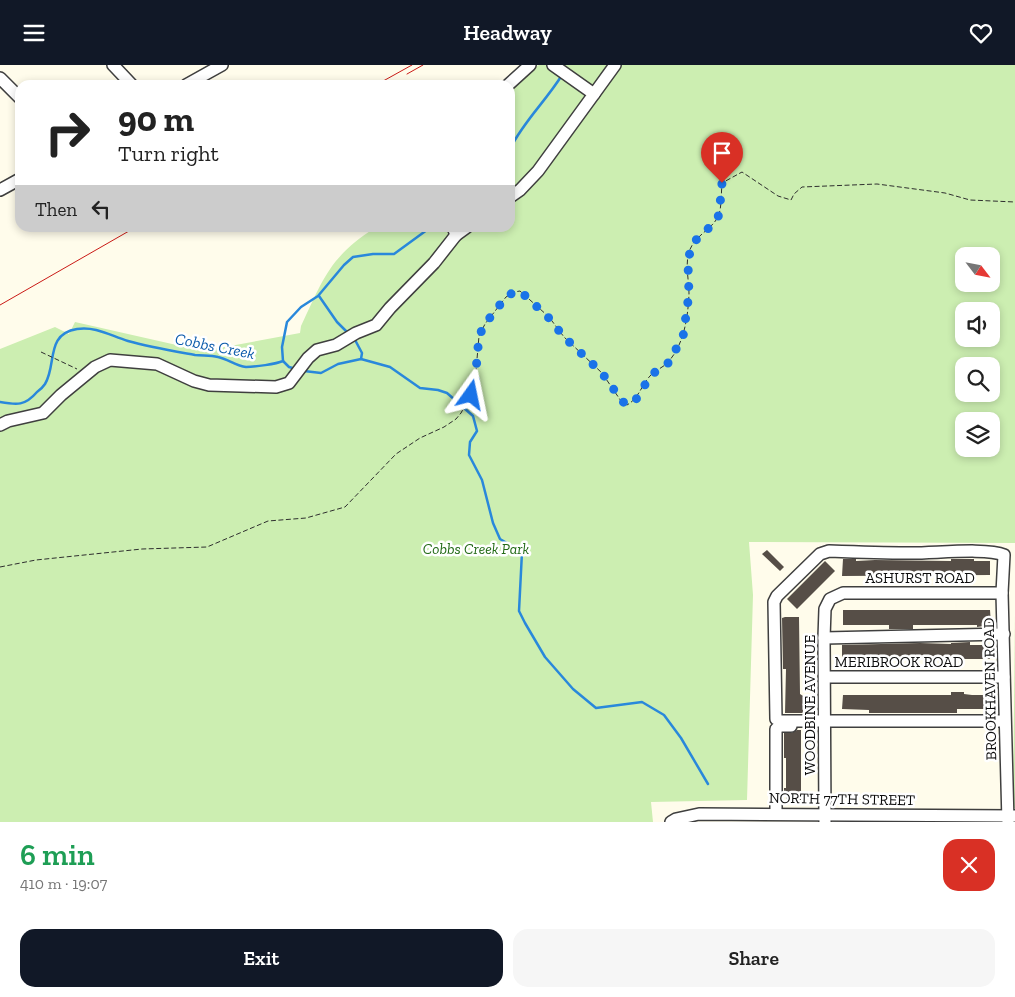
<!DOCTYPE html>
<meta charset="utf-8">
<style>
body{margin:0;font-family:"Zilla Slab",serif;background:#f6f6f6;color:#222;height:100vh;display:flex;flex-direction:column;font-size:19px;white-space:nowrap}
*{box-sizing:border-box;margin:0}
p{font-size:16px;color:#767676}
.icon{flex:none;width:28px;height:28px;fill:none;stroke:currentColor;stroke-width:2;stroke-linecap:round;stroke-linejoin:round}
.map{position:relative;height:757px;overflow:hidden}
.details{display:flex;flex-direction:column;background:#fff;flex:1}
.details>*{flex:none}
.hud{position:absolute;left:15px;top:15px;width:500px;height:152px;border-radius:15px;box-shadow:0 2px 8px #0003;background:#fff;color:#222;overflow:hidden}
.needle{width:32px;rotate:122deg}
.tools{position:absolute;left:955px;top:182px;display:grid;gap:10px}
.tools a{display:grid;place-items:center;width:45px;height:45px;border-radius:10px;background:#fff;box-shadow:0 2px 8px #0003;font-size:25px}
.pin{position:absolute;display:grid;place-items:center;width:42px;height:42px;color:#fff;margin:-51px -21px;border-radius:50% 50% 50% 0;rotate:-45deg;box-shadow:0 0 5px #0007}
.pin .icon{rotate:45deg}
.me{position:absolute;width:55px;margin:-28px;rotate:12deg;stroke-linejoin:round;filter:drop-shadow(0 0 4px #0008)}
.turn{display:flex;align-items:center;gap:18px;height:105px;padding:0 20px;font-size:22px}
.turn .icon{width:65px;height:65px;stroke-width:2.5}
.turn b{display:block;font-size:35px;line-height:42px}
.then{display:flex;align-items:center;height:48px;padding:0 20px;background:#0003;gap:10px;font-size:19px}
.round{display:grid;place-items:center;flex:none;width:52px;height:52px;border-radius:15px;background:#f6f6f6}
.overview{display:flex;align-items:center;justify-content:space-between;height:85px;padding:0 20px}
h1{font-size:30px;font-weight:600;line-height:38px;color:#1e9e55}
.action{display:flex;gap:10px;margin-top:auto;padding:10px 20px}
.action a{flex:1;height:58px;border-radius:15px;background:#111827;color:#fff;font-size:20px;font-weight:600;line-height:58px;text-align:center}
.action a+a{background:#f6f6f6;color:#222}
header{display:flex;justify-content:space-between;align-items:center;height:65px;padding:0 20px;background:#111827;color:#fff;font-size:22px;font-weight:600}
.map>svg:first-child{display:block}
</style>
<header><svg class="icon" aria-label="menu" viewBox="0 0 24 24"><path d="M4 6h16M4 12h16M4 18h16"/></svg>Headway<svg class="icon" aria-label="heart" viewBox="0 0 24 24"><path d="M12 20l-8-8c-3-5 5-10 8-4 3-6 11-1 8 4z"/></svg></header>
<div class="map">
<svg width="1015" height="757" viewBox="0 0 1015 757">
<rect width="100%" height="100%" fill="#fffceb"/>
<g fill="#cceeb1" fill-rule="evenodd">
<path d="M539 0H1015V478L749 477 753 530 747 735 651 737 653 757H0V284L55 262 69 269 75 257 203 286 300 268 301 261C323 215 329 192 375 163L510 162V20H501L505 15ZM964 191H991V219H964ZM964 246H991V274H964ZM964 301H991V329H964ZM964 356H991V384H964Z"/>
<path d="M1015 548V743H1013Z"/>
</g>
<g fill="none" stroke-linecap="round" stroke-linejoin="round">
<g stroke="#2988db" stroke-width="2.5">
<path d="M510 84C523 57 546 36 562 10"/>
<path d="M319 231 337 257 348 268"/>
<path d="M354 273 362 288 361 294"/>
<path d="M283 296 289 302 296 304"/>
<path d="M304 306 321 308 338 299 361 294 390 302 420 323 438 325 447 328 473 351 477 366 470 377 469 390 482 415 493 458 500 474 522 487 519 546 525 558 545 592 573 624 596 643 642 637 664 650 681 673 708 719"/>
<path d="M0 337C17 340 25 341 37 327 40 325 43 322 45 319 57 300 45 269 77 264 96 261 111 271 128 276 149 282 173 286 195 290 203 291 210 290 218 292 228 294 236 301 246 302 255 302 276 299 283 296L282 282 287 257 301 242 318 231 344 200 353 192 373 189H394L431 162"/>
</g>
</g>
<g fill="#564e47">
<path d="M767 485 784 502 780 506 762 489Z"/>
<path d="M843 494H856V496L875 495 951 496V494H974V496H990V510L842 511Z"/>
<path d="M825 496 835 506 797 544 787 534Z"/>
<path d="M843 545H990L991 560 977 562V560H913V564H889V560H843Z"/>
<path d="M785 552H799L800 629 803 631V648H785L786 604H783L782 553Z"/>
<path d="M970 577V580H990V594H842V580L920 578 951 579V578Z"/>
<path d="M951 627H964V629L972 630H990L991 644H957V648H869V645L842 644 843 630H951Z"/>
<path d="M797 665H801V737H786V730H784V723H786V693H784V668H791Z"/>
</g>
<g fill="none" stroke-linecap="round" stroke-linejoin="round">
<defs>
<g id="minor">
<path d="M113 0 132 20"/>
<path d="M0 13 20 33"/>
<path d="M186 20 222 0"/>
<path d="M508 20 530 0"/>
<path d="M594 29 615 0"/>
<path d="M0 125 20 114"/>
<path d="M510 132 520 125 538 106 594 29 553 0"/>
<path d="M456 170 467 162"/>
<path d="M0 360 8 356 43 348 61 330 95 302 110 295 157 299 194 316 209 320 276 322 289 318 308 293 317 285 336 280 356 268 376 260 390 243 434 198 456 170 453 162"/>
<path d="M824 573 1004 569"/>
<path d="M825 612H1004"/>
<path d="M1005 656H781L776 654 774 537 777 531 820 489 829 486C855 487 881 488 907 488 929 489 986 482 1004 490L1002 528 1008 757"/>
<path d="M776 749V664L780 661H791"/>
<path d="M671 757 676 754 699 749 1015 751"/>
<path d="M825 757 824 573 825 544 830 534 843 528H1002"/>
</g>
</defs>
<use href="#minor" stroke="#3f3f3f" stroke-width="14"/>
<g stroke="#2e2e2e" stroke-width="1" stroke-dasharray="5 2.5" stroke-linecap="butt">
<path d="M41 287 77 304"/>
<path d="M0 502 36 495 142 484 207 482 268 456 306 453 345 442 396 389 420 373 444 362 456 354 461 348 471 330 475 317 479 271 485 259 506 232 514 227 520 226 549 252 564 272 602 308 621 336 627 340C639 333 641 321 650 311 655 305 663 303 668 297 684 280 688 252 689 229 689 215 685 200 689 187 694 171 711 165 718 152 722 143 721 128 722 118L742 107 778 131 791 135 794 129 802 122 877 119 945 128 970 135 1015 137"/>
</g>
<use href="#minor" stroke="#fff" stroke-width="11"/>
<g stroke="#ca1a16" stroke-width="1">
<path d="M407 9 423 0"/>
<path d="M376 20 412 0"/>
<path d="M0 240 136 162"/>
</g>
</g>
<g fill="none" stroke-linecap="round" stroke-linejoin="round">
<path stroke="#1a73e8" stroke-width="9" stroke-dasharray="0 16.2" d="M471 330 475 317 479 271 485 259 506 232 514 227 520 226 548 252 564 272 602 308 622 336 627 340 635 336 651 310 668 298 683 272 689 229 688 199 690 186 696 175 713 159 719 150 722 118"/>
</g>
<g text-anchor="middle" dominant-baseline="central" stroke-width="5" stroke-linejoin="round" paint-order="stroke">
<g font-size="15" font-style="italic" fill="#226a16" stroke="#fff">
<text x="476" y="484">Cobbs Creek Park</text>
</g>
<g font-size="15" fill="#0c0c0c" stroke="#fff">
<text x="920" y="513">ASHURST ROAD</text>
<text x="899" y="597">MERIBROOK ROAD</text>
<text transform="translate(990 624) rotate(-91)">BROOKHAVEN ROAD</text>
<text transform="translate(810 640) rotate(-90)">WOODBINE AVENUE</text>
<text transform="translate(842 734) rotate(1)">NORTH 77TH STREET</text>
</g>
<g font-size="16" font-style="italic" fill="#0959aa" stroke="#fff">
<text transform="translate(215 281) rotate(11)">Cobbs Creek</text>
</g>
</g>
</svg>
<div class="tools">
<a><svg class="needle" viewBox="-14 -14 28 28"><path d="M0-13l5 13h-10z" fill="#e53935"/><path d="M0 13l5-13h-10z" fill="#767676"/></svg></a>
<a><svg class="icon" aria-label="sound" viewBox="0 0 24 24"><path d="M4 9h4l5-4v14l-5-4H4zM17 9q2 3 0 6"/></svg></a>
<a><svg class="icon" aria-label="search" viewBox="0 0 24 24"><circle cx="10" cy="10" r="6"/><path d="M15 15l6 6"/></svg></a>
<a><svg class="icon" aria-label="layers" viewBox="0 0 24 24"><path d="M12 4l9 5-9 5-9-5zM3 14l9 5 9-5"/></svg></a>
</div>
<div class="pin" style="left:722px;top:118px;background:#d93025"><svg class="icon" aria-label="arrive" viewBox="0 0 24 24"><path d="M6 21V4h12l-3 4 3 4H6"/></svg></div>
<svg class="me" style="left:471px;top:330px" viewBox="-20 -20 40 40"><path d="M0-17L14 15 0 8-14 15z" fill="#1a73e8" stroke="#fff" stroke-width="4"/></svg>
<div class="hud">
<div class="turn"><svg class="icon" aria-label="right" viewBox="0 0 24 24"><path d="M7 20v-9h11M14 6l5 5-5 5"/></svg><div><b>90 m</b>Turn right</div></div>
<div class="then">Then<svg class="icon" aria-label="left" viewBox="0 0 24 24"><path d="M17 20v-9H6M10 6l-5 5 5 5"/></svg></div>
</div>
</div>
<section class="details">
<div class="overview"><div><h1>6 min</h1><p>410 m · 19:07</p></div><a class="round" style="background:#d93025;color:#fff"><svg class="icon" aria-label="close" viewBox="0 0 24 24"><path d="M6 6l12 12M18 6L6 18"/></svg></a></div>
<div class="action"><a>Exit</a><a>Share</a></div>
</section>
